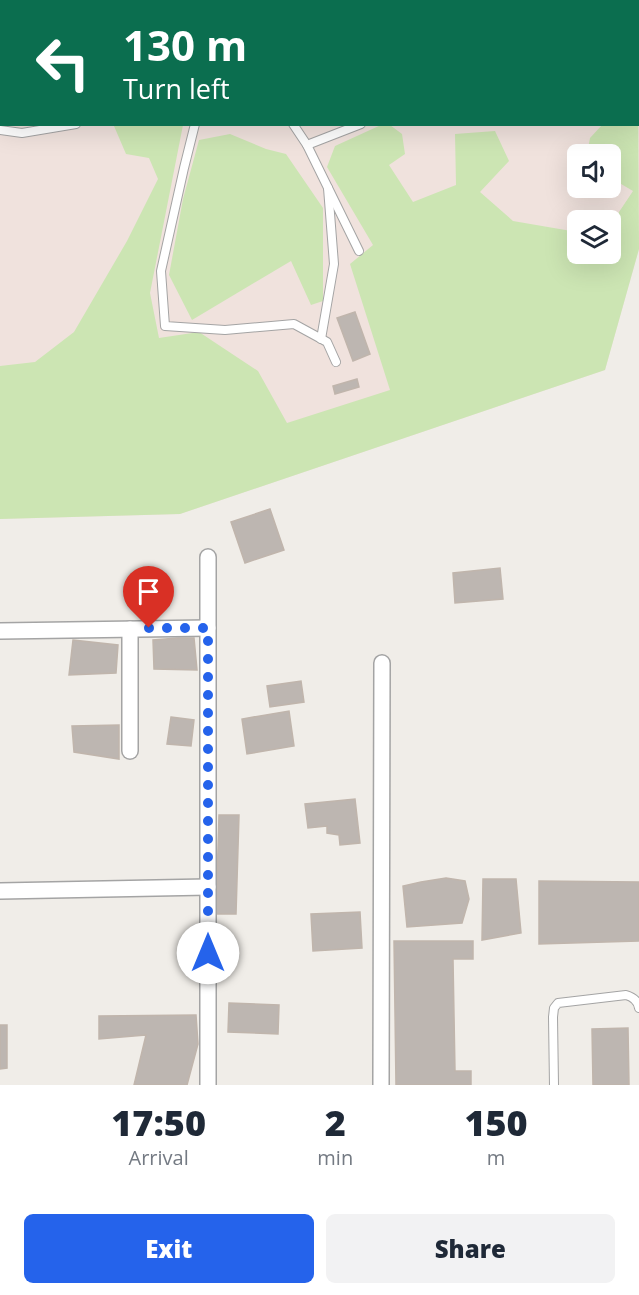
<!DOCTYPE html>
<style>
body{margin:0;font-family:"Open Sans",sans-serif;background:#f2f2f3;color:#1f2937;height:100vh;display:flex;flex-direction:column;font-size:22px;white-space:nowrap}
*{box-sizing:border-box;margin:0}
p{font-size:20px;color:#747a83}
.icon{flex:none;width:33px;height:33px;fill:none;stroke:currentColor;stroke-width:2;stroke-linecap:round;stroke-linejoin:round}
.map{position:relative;height:1085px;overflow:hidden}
.side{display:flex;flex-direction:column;background:#fff;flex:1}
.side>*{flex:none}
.top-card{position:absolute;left:0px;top:0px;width:639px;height:126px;box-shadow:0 6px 24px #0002;background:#0b6e4f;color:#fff;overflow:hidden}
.fabs{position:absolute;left:567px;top:144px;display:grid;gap:12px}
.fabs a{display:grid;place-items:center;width:54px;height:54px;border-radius:9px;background:#fff;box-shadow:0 6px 24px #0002;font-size:30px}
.pin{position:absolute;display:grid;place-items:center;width:51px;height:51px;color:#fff;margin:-62px -26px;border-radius:50% 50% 50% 0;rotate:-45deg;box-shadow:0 0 6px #0007}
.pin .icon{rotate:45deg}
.me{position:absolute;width:66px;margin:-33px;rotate:0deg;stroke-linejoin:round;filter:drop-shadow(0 0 4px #0008)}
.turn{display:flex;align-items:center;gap:21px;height:126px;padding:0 24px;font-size:27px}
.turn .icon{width:78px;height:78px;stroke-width:2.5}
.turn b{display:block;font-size:42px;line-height:51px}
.eta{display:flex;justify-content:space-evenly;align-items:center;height:102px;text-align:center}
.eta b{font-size:36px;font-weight:800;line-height:42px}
.action{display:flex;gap:12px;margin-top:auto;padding:12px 24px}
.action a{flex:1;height:69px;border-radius:9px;background:#2563eb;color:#fff;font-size:24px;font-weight:800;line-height:69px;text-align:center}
.action a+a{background:#f2f2f3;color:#1f2937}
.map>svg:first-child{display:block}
</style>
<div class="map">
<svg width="639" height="1085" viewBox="0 0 639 1085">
<rect width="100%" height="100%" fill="#f0ede8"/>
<path fill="#f0e2dd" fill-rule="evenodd" d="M0 0H639V249L605 370 180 514 0 519ZM2 2H638V124H2ZM578 154H610V188H578ZM578 220H610V254H578Z"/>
<g fill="#cce5b3">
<path d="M638 93 639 249 605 370 180 514 0 519V366L35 362 74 332 127 241 158 179 149 158 126 154 114 126 122 124 183 125 150 293 159 338 199 332 258 371 287 423 390 390 350 264 373 245 327 167 335 146 381 125H390L402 134 405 154 389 165 413 202 456 185 455 134 495 131 509 161 480 192 513 221 577 232 578 254H610L611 224 633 191 611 178 610 154H587L590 138 602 125 638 124Z"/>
<path d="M230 134 266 149 286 154 323 208V301L311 305 291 261 192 320 169 275 183 199 199 140Z"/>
</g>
<g fill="#bdb6b1" stroke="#c0b5ac" stroke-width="1.5">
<path d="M355 312 370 354 353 361 337 318Z"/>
<path d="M357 379 359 387 335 394 333 386Z"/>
<path d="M270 509 284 550 245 563 231 522Z"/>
<path d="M500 568 503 599 455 603 453 573Z"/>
<path d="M178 638H194L197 670 154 669 153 640Z"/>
<path d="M73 640 118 645 116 673 69 675Z"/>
<path d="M301 681 304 702 270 707 267 686Z"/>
<path d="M289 711 294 746 247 754 242 719Z"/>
<path d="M171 717 194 720 191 746 167 744Z"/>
<path d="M119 725V759L74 752 72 726Z"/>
<path d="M355 799 360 843 340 845 339 835 327 833V826L308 828 305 804Z"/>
<path d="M219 815H239L236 914H216Z"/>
<path d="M446 878 465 881 469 899 462 923 407 927 403 886 421 882Z"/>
<path d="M483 879H516L521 933 482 940Z"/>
<path d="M539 881 639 882V941L539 944Z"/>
<path d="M360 912 362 948 313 951 311 914Z"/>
<path d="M394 941H473V959H453L455 1071H471V1085H396Z"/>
<path d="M229 1003 279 1005 278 1034 228 1032Z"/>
<path d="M196 1015 198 1044 187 1085H134L146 1035 99 1039V1016Z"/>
<path d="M0 1025H7V1068L0 1069Z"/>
<path d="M628 1028 629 1085H593L592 1029Z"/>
</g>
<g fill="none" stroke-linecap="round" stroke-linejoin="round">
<defs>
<g id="lane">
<path d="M89 0V2"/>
<path d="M244 0 246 2"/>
<path d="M337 2 338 0"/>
<path d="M577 2 578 0"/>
<path d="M0 64 2 66"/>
<path d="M195 124 184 168 161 271 165 326 225 330 294 324 327 342 336 362"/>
<path d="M293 124 307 145 359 251"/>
<path d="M0 130 22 133 76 124"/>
<path d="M307 145 361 124"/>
<path d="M321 339 334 264 328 188"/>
<path d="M554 1085 553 1017 554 1008 558 1003 626 995C633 997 638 1001 639 1008"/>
</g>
<g id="street">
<path d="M208 557V1085"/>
<path d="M130 629V751"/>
<path d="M0 631 208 628"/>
<path d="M0 891 208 887"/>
<path d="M381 1085 382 663"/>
</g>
</defs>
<use href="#lane" stroke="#a4a4a4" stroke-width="10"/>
<use href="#street" stroke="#a4a4a4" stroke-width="18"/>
<use href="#lane" stroke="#fff" stroke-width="8"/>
<use href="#street" stroke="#fff" stroke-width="15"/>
</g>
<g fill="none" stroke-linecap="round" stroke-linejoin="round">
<path stroke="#2563eb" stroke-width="10" stroke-dasharray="0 18" d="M149 628H208V953"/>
</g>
</svg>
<div class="fabs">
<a><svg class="icon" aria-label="sound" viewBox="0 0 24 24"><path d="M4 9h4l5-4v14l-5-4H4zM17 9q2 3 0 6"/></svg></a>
<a><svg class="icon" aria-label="layers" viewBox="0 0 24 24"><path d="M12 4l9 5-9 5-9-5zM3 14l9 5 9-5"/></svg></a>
</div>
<div class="pin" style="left:149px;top:628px;background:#d93025"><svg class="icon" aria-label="arrive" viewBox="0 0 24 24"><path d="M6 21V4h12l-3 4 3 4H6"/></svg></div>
<svg class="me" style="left:208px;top:953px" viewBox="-20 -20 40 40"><circle r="19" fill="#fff"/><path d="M0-13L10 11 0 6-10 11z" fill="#2563eb"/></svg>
<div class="top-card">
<div class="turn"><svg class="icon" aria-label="left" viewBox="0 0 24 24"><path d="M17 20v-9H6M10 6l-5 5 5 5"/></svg><div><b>130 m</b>Turn left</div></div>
</div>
</div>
<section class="side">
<div class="eta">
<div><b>17:50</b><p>Arrival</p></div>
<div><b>2</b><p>min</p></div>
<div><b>150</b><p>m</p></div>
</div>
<div class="action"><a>Exit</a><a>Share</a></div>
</section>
